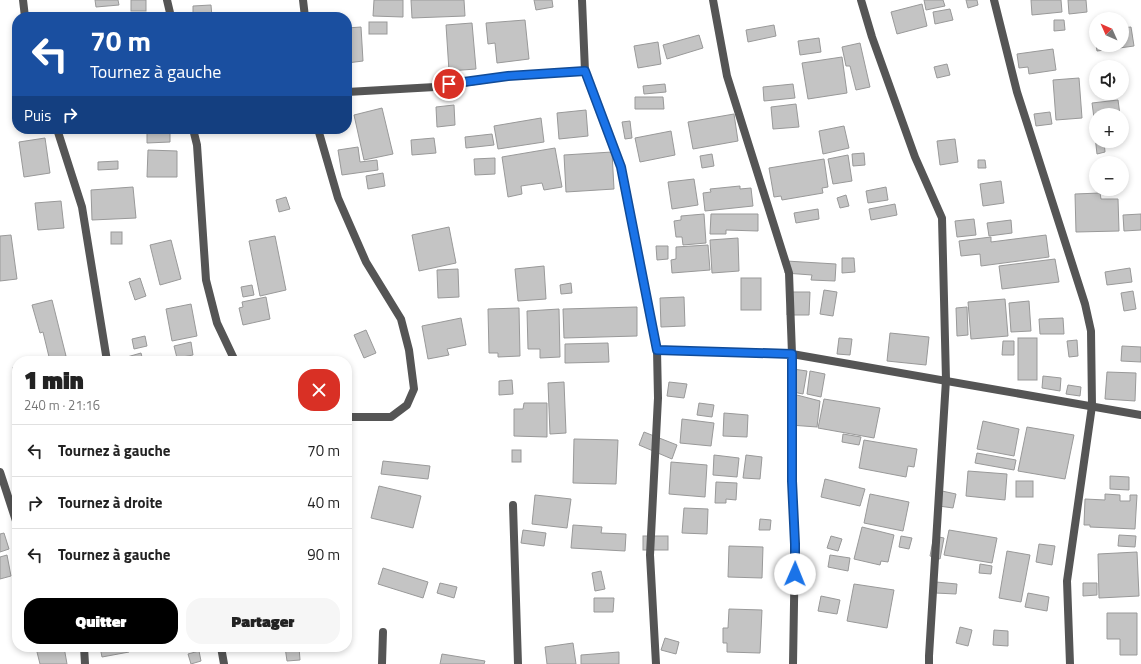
<!DOCTYPE html>
<html lang="fr">
<meta charset="utf-8">
<style>
body{margin:0;font-family:"Titillium Web",sans-serif;background:#f6f6f6;color:#222;height:100vh;display:flex;flex-direction:column;font-size:15px;white-space:nowrap}
*{box-sizing:border-box;margin:0}
p{font-size:13px;color:#767676}
.icon{flex:none;width:22px;height:22px;fill:none;stroke:currentColor;stroke-width:2;stroke-linecap:round;stroke-linejoin:round}
.map{position:relative;flex:1;overflow:hidden}
.drawer{position:absolute;left:12px;top:356px;width:340px;height:296px;display:flex;flex-direction:column;background:#fff;border-radius:16px;box-shadow:0 2px 6px #0003}
.drawer>*{flex:none}
.banner{position:absolute;left:12px;top:12px;width:340px;height:122px;border-radius:16px;box-shadow:0 2px 6px #0003;background:#1a4fa0;color:#fff;overflow:hidden}
.needle{width:26px;rotate:315deg}
.buttons{position:absolute;left:1089px;top:12px;display:grid;gap:8px}
.buttons a{display:grid;place-items:center;width:40px;height:40px;border-radius:50%;background:#fff;box-shadow:0 2px 6px #0003;font-size:20px}
.pin{position:absolute;display:grid;place-items:center;width:34px;height:34px;color:#fff;margin:-17px;border:2px solid #fff;border-radius:50%;box-shadow:0 1px 4px #0007}
.me{position:absolute;width:44px;margin:-22px;rotate:1deg;stroke-linejoin:round;filter:drop-shadow(0 0 3px #0008)}
.turn{display:flex;align-items:center;gap:14px;height:84px;padding:0 12px;font-size:18px}
.turn .icon{width:52px;height:52px;stroke-width:2.5}
.turn b{display:block;font-size:28px;line-height:34px}
.then{display:flex;align-items:center;height:38px;padding:0 12px;background:#0003;gap:8px;font-size:15px}
.round{display:grid;place-items:center;flex:none;width:42px;height:42px;border-radius:16px;background:#f6f6f6}
.overview{display:flex;align-items:center;justify-content:space-between;height:68px;padding:0 12px}
h1{font-size:24px;font-weight:800;line-height:30px}
.action{display:flex;gap:8px;margin-top:auto;padding:8px 12px}
.action a{flex:1;height:46px;border-radius:16px;background:#000;color:#fff;font-size:16px;font-weight:800;line-height:46px;text-align:center}
.action a+a{background:#f6f6f6;color:#222}
ul{padding:0;list-style:none}
li{display:flex;align-items:center;gap:12px;height:52px;padding:0 12px;border-top:1px solid #e0e0e0}
li div{flex:1}
li b{display:block;font-size:15px}
li em{font-style:normal}
.map>svg:first-child{display:block}
</style>
<div class="map">
<svg width="1141" height="664" viewBox="0 0 1141 664">
<rect width="100%" height="100%" fill="#fff"/>
<g fill="#c4c4c4" stroke="#999">
<path d="M95 0H118L119 5 96 7Z"/>
<rect x="131" y="0" width="15" height="11"/>
<path d="M374 0H403V17L373 16Z"/>
<path d="M411 0H464L465 16 412 18Z"/>
<path d="M534 0H552L553 7 536 10Z"/>
<path d="M924 0H943L945 6 926 10Z"/>
<path d="M966 0H977L978 5 968 8Z"/>
<path d="M1031 0H1061L1062 12 1032 15Z"/>
<path d="M1068 0H1086L1087 12 1069 14Z"/>
<path d="M922 4 927 26 897 34 891 12Z"/>
<path d="M211 5 212 17H193V6Z"/>
<path d="M950 9 953 20 935 24 933 12Z"/>
<path d="M525 20 529 59 497 63 495 43 488 44 486 23Z"/>
<path d="M1054 20H1064L1065 30 1054 31Z"/>
<rect x="369" y="22" width="18" height="12"/>
<path d="M472 23 476 69 449 71 446 25Z"/>
<path d="M774 25 776 36 748 42 746 30Z"/>
<path d="M361 27 363 61 347 63V28Z"/>
<path d="M1131 27 1134 46 1097 51 1094 33 1096 32V45H1122V28Z"/>
<path d="M699 35 703 48 667 59 663 45Z"/>
<path d="M819 38 821 52 800 55 798 41Z"/>
<path d="M658 42 661 64 638 68 634 46Z"/>
<path d="M860 43 870 87 856 90 850 66H846L842 47Z"/>
<path d="M1053 49 1056 70 1029 74 1028 67 1019 68 1017 54Z"/>
<path d="M842 57 847 93 808 99 802 63Z"/>
<path d="M947 64 950 75 937 78 934 67Z"/>
<path d="M1079 78 1082 118 1056 120 1053 80Z"/>
<path d="M665 84 666 92 644 94 643 86Z"/>
<path d="M793 84 795 98 764 101 763 87Z"/>
<path d="M635 97H663L664 109H635Z"/>
<path d="M1118 100 1120 115H1096V118H1094L1092 103Z"/>
<path d="M796 104 799 127 773 129 771 107Z"/>
<path d="M454 105 455 125 437 127 436 107Z"/>
<path d="M382 108 393 154 364 160 354 115Z"/>
<path d="M586 110 588 136 559 139 557 113Z"/>
<path d="M1050 112 1052 124 1036 126 1034 114Z"/>
<path d="M734 114 738 141 693 149 688 122Z"/>
<path d="M541 118 544 142 498 149 494 126Z"/>
<path d="M630 121 632 138 625 139 622 122Z"/>
<path d="M844 126 849 148 823 154 819 131Z"/>
<path d="M147 129H170V142L147 143Z"/>
<path d="M671 131 675 155 640 162 635 138Z"/>
<path d="M492 134 494 145 466 148 465 137Z"/>
<path d="M1095 136H1096V141H1104L1105 152 1097 154Z"/>
<path d="M45 138 50 173 24 177 19 142Z"/>
<path d="M434 138 436 153 412 155 411 140Z"/>
<path d="M955 139 958 162 940 165 937 141Z"/>
<path d="M358 147 360 162 377 160 378 170 342 175 338 150Z"/>
<path d="M555 148 562 187 544 190 542 183 521 186 522 194 508 197 502 157Z"/>
<path d="M148 150 177 151V177H147Z"/>
<path d="M612 152 614 189 566 192 564 155Z"/>
<path d="M864 153 865 165 853 166 852 154Z"/>
<path d="M712 154 714 166 702 168 700 156Z"/>
<path d="M848 155 852 181 833 184 828 159Z"/>
<path d="M495 158V174L475 175 474 159Z"/>
<path d="M824 159 828 187 822 188 823 193 782 200 781 196 774 197 769 168Z"/>
<path d="M978 160H985L986 168H978Z"/>
<path d="M118 161V169L98 170V162Z"/>
<path d="M383 173 385 186 368 189 366 176Z"/>
<path d="M694 179 698 205 672 209 668 182Z"/>
<path d="M1001 181 1004 203 983 206 980 184Z"/>
<path d="M740 186V189L751 188 753 206 705 211 703 193 711 192 710 189Z"/>
<path d="M133 187 136 218 92 220 91 190Z"/>
<path d="M886 187 888 200 868 203 866 191Z"/>
<path d="M1100 193 1101 199H1118L1119 231 1076 232 1075 194Z"/>
<path d="M846 195 849 206 840 208 837 198Z"/>
<path d="M286 197 290 209 279 212 276 200Z"/>
<path d="M61 201 64 228 38 230 35 203Z"/>
<path d="M895 204 897 215 871 220 869 209Z"/>
<path d="M818 209 819 219 796 223 794 213Z"/>
<path d="M704 214 706 243 683 245 682 237H676L674 221 681 220V216Z"/>
<path d="M711 214H758V231L726 230V234H710Z"/>
<path d="M1141 214V230L1124 231 1123 215Z"/>
<path d="M974 219 976 235 957 237 955 221Z"/>
<path d="M1011 220 1012 233 989 236 987 223Z"/>
<path d="M449 227 456 263 419 271 412 235Z"/>
<rect x="111" y="232" width="11" height="12"/>
<path d="M11 235 17 279 0 281V236Z"/>
<path d="M1046 235 1049 257 981 266 980 254 961 256 959 241 991 237V242Z"/>
<path d="M275 236 286 290 260 296 249 241Z"/>
<path d="M738 238 739 271 712 273 710 240Z"/>
<path d="M171 240 181 279 160 285 150 245Z"/>
<path d="M708 245 710 270 672 273 671 260 676 259V247Z"/>
<path d="M656 246H668V259L657 260Z"/>
<path d="M842 258H854L855 272 842 273Z"/>
<path d="M1055 259 1059 282 1002 289 999 266Z"/>
<path d="M786 261 836 264 835 281 811 280 812 275 785 273Z"/>
<path d="M544 266 546 299 518 301 515 269Z"/>
<path d="M1130 268 1132 282 1107 285 1105 272Z"/>
<path d="M458 269 459 297 438 298 437 270Z"/>
<path d="M140 278 146 296 135 300 129 282Z"/>
<rect x="741" y="278" width="20" height="32"/>
<path d="M571 283 572 293 561 294 560 285Z"/>
<path d="M252 285 254 295 243 297 241 287Z"/>
<path d="M824 290 837 292 833 316 820 314Z"/>
<path d="M1133 291 1136 309 1124 311 1121 293Z"/>
<path d="M788 292H810L809 315H787Z"/>
<path d="M266 297 270 319 243 325 239 308 243 307 242 302Z"/>
<path d="M684 297 685 326 661 327 660 298Z"/>
<path d="M1005 299 1008 336 971 339 968 302Z"/>
<path d="M52 300 66 356 50 361 43 332 40 333 32 305Z"/>
<path d="M1029 301 1031 331 1011 332 1009 303Z"/>
<path d="M191 304 197 336 172 341 166 309Z"/>
<path d="M637 307V336L564 338 563 309Z"/>
<path d="M967 307 968 335 957 336 956 308Z"/>
<path d="M519 308 520 356 498 357V353H489L488 309Z"/>
<path d="M559 309 560 357 540 358V349H528L527 311Z"/>
<path d="M461 318 466 345 447 349 449 355 428 359 422 326Z"/>
<path d="M1063 318 1064 334H1040L1039 319Z"/>
<path d="M366 330 376 353 364 358 354 335Z"/>
<path d="M890 333 929 337 926 365 887 361Z"/>
<path d="M145 336 147 346 134 349 132 339Z"/>
<path d="M839 338 852 339 850 355 837 354Z"/>
<rect x="1018" y="338" width="19" height="42"/>
<path d="M1077 340 1078 356 1069 357 1067 341Z"/>
<path d="M1003 341H1014V355H1002Z"/>
<path d="M191 342 193 355 177 358 174 346Z"/>
<path d="M608 343 609 362 565 363V344Z"/>
<path d="M1122 346 1141 347V362L1121 361Z"/>
<path d="M141 353 143 361H128L127 357Z"/>
<path d="M80 357 81 361H60Z"/>
<path d="M13 367H17V392Z"/>
<path d="M793 369 807 371 803 394 788 391Z"/>
<path d="M810 371 825 374 821 397 807 394Z"/>
<path d="M1107 372 1136 373 1135 401 1105 399Z"/>
<path d="M1043 376 1061 378 1060 391 1042 388Z"/>
<path d="M512 380 513 394 499 395V381Z"/>
<path d="M564 382 566 433 550 434 548 383Z"/>
<path d="M669 382 687 384 684 398 667 396Z"/>
<path d="M1068 385 1081 387 1080 396 1066 394Z"/>
<path d="M793 394 820 401 817 427 790 425Z"/>
<path d="M824 399 880 408 874 438 818 428Z"/>
<path d="M524 403H547V437L514 436V409H523Z"/>
<path d="M699 403 714 405 712 417 697 415Z"/>
<path d="M724 413 748 415 747 437 723 436Z"/>
<path d="M682 419 714 423 711 446 680 443Z"/>
<path d="M983 421 1019 429 1014 456 977 449Z"/>
<path d="M1027 427 1074 435 1065 479 1018 471Z"/>
<path d="M644 432 677 445 672 459 639 445Z"/>
<path d="M843 434 861 437 859 445 842 442Z"/>
<path d="M574 439 618 440 616 484 573 483Z"/>
<path d="M864 440 917 449 914 467 908 466 906 477 859 468Z"/>
<rect x="512" y="450" width="9" height="12"/>
<path d="M977 453 1016 460 1014 470 975 463Z"/>
<path d="M714 455 739 458 737 477 713 475Z"/>
<path d="M746 455 762 457 760 479 743 478Z"/>
<path d="M383 461 430 466 428 479 381 474Z"/>
<path d="M671 462 707 465 705 497 669 494Z"/>
<path d="M968 471 1007 474 1005 500 966 496Z"/>
<path d="M1110 476 1129 477V490L1110 489Z"/>
<path d="M825 479 865 489 860 506 821 497Z"/>
<rect x="1016" y="481" width="17" height="16"/>
<path d="M716 482 737 483 736 500 726 499V503H715Z"/>
<path d="M379 486 421 496 413 528 371 518Z"/>
<path d="M942 491 956 494 953 508 939 506Z"/>
<path d="M870 494 909 502 903 531 864 523Z"/>
<path d="M1105 494 1120 495V501H1130V495H1137L1135 529 1090 527V525H1084L1085 499 1105 500Z"/>
<path d="M535 495 571 499 567 528 532 524Z"/>
<path d="M684 508 708 509 707 534 682 533Z"/>
<path d="M760 519 771 520 770 530H759Z"/>
<path d="M347 525H348L350 554 347 555Z"/>
<path d="M573 525 602 527 601 533 626 534 625 551 571 548Z"/>
<path d="M862 527 894 535 888 562 881 561 880 565 854 559Z"/>
<path d="M523 530 546 533 544 546 521 543Z"/>
<path d="M949 530 997 538 992 563 944 555Z"/>
<path d="M4 533 9 549 0 552V534Z"/>
<path d="M1119 535 1136 536 1135 547 1118 546Z"/>
<rect x="643" y="536" width="25" height="14"/>
<path d="M831 536 842 539 838 551 827 548Z"/>
<path d="M901 536 912 538 909 549 899 547Z"/>
<path d="M934 536 944 538 940 559 930 556Z"/>
<path d="M1039 544 1055 546 1052 565 1036 562Z"/>
<path d="M729 546 763 547 762 578 728 577Z"/>
<path d="M1007 551 1030 555 1021 602 999 598Z"/>
<path d="M1137 552 1139 596 1099 598 1098 554Z"/>
<path d="M7 555 11 576 0 579V557Z"/>
<path d="M830 555 850 558 848 571 828 567Z"/>
<path d="M980 564 992 566 991 574 979 573Z"/>
<path d="M383 568 428 582 423 598 378 584Z"/>
<path d="M601 571 605 589 595 591 592 573Z"/>
<path d="M936 582 957 584 956 594 935 593Z"/>
<path d="M440 583 457 587 454 598 437 593Z"/>
<path d="M1083 583H1097V595L1083 596Z"/>
<path d="M854 584 894 590 887 628 847 621Z"/>
<path d="M1028 593 1049 597 1047 611 1025 607Z"/>
<path d="M821 596 840 600 837 614 818 611Z"/>
<path d="M594 598H614L613 612H594Z"/>
<path d="M729 609 762 610 760 653 727 652V643H723V628H728Z"/>
<path d="M1107 613H1137V655H1120V639H1107Z"/>
<path d="M960 627 972 630 968 646 956 643Z"/>
<path d="M994 630 1008 631V646L993 645Z"/>
<path d="M665 638 679 642 676 654 661 650Z"/>
<path d="M573 643 576 664H547L545 647Z"/>
<path d="M43 647H64L67 664H40L36 648Z"/>
<path d="M100 647H128L129 652 102 657Z"/>
<path d="M285 647H299L300 660 287 661Z"/>
<path d="M199 651 201 661 191 664 188 654Z"/>
<path d="M619 652V664H581V655Z"/>
<path d="M442 654 485 661 484 664H440Z"/>
</g>
<g fill="none" stroke-linecap="round" stroke-linejoin="round">
<g stroke="#555" stroke-width="8">
<path d="M23 0 25 17"/>
<path d="M167 0 171 17"/>
<path d="M303 0 305 17"/>
<path d="M582 0 585 71 621 167 657 350 658 398 650 555 656 664"/>
<path d="M713 0 727 76 789 273 792 354V481L795 544 793 664"/>
<path d="M861 0 872 37 915 157 942 218 946 380 929 656V664"/>
<path d="M994 0 1017 92 1085 304 1091 331 1092 406 1067 581 1070 664"/>
<path d="M347 92 435 87 508 76 585 71"/>
<path d="M57 129 82 207 107 361"/>
<path d="M193 129 197 145 206 280 217 323 235 361"/>
<path d="M318 129 338 198 366 262 401 319 409 350 414 389 407 405 391 417H347"/>
<path d="M657 350 792 354 1141 415"/>
<path d="M0 472 17 524"/>
<path d="M513 505 518 664"/>
<path d="M84 647 85 664"/>
<path d="M221 647 224 664"/>
<path d="M382 664 383 632"/>
</g>
</g>
<g fill="none" stroke-linecap="round" stroke-linejoin="round">
<defs>
<path id="route" d="M449 84 508 76 585 71 621 167 657 350 792 354V481L795 544V574"/>
</defs>
<use href="#route" stroke="#114b97" stroke-width="10"/>
<use href="#route" stroke="#1a73e8" stroke-width="7"/>
</g>
</svg>
<div class="buttons">
<a><svg class="needle" viewBox="-14 -14 28 28"><path d="M0-13l5 13h-10z" fill="#e53935"/><path d="M0 13l5-13h-10z" fill="#767676"/></svg></a>
<a><svg class="icon" aria-label="sound" viewBox="0 0 24 24"><path d="M4 9h4l5-4v14l-5-4H4zM17 9q2 3 0 6"/></svg></a>
<a>+</a>
<a>−</a>
</div>
<div class="pin" style="left:449px;top:84px;background:#d93025"><svg class="icon" aria-label="arrive" viewBox="0 0 24 24"><path d="M6 21V4h12l-3 4 3 4H6"/></svg></div>
<svg class="me" style="left:795px;top:574px" viewBox="-20 -20 40 40"><circle r="19" fill="#fff"/><path d="M0-13L10 11 0 6-10 11z" fill="#1a73e8"/></svg>
<div class="banner">
<div class="turn"><svg class="icon" aria-label="left" viewBox="0 0 24 24"><path d="M17 20v-9H6M10 6l-5 5 5 5"/></svg><div><b>70 m</b>Tournez à gauche</div></div>
<div class="then">Puis<svg class="icon" aria-label="right" viewBox="0 0 24 24"><path d="M7 20v-9h11M14 6l5 5-5 5"/></svg></div>
</div>
<section class="drawer">
<div class="overview"><div><h1>1 min</h1><p>240 m · 21:16</p></div><a class="round" style="background:#d93025;color:#fff"><svg class="icon" aria-label="close" viewBox="0 0 24 24"><path d="M6 6l12 12M18 6L6 18"/></svg></a></div>
<ul>
<li><svg class="icon" aria-label="left" viewBox="0 0 24 24"><path d="M17 20v-9H6M10 6l-5 5 5 5"/></svg><div><b>Tournez à gauche</b></div><em>70 m</em></li>
<li><svg class="icon" aria-label="right" viewBox="0 0 24 24"><path d="M7 20v-9h11M14 6l5 5-5 5"/></svg><div><b>Tournez à droite</b></div><em>40 m</em></li>
<li><svg class="icon" aria-label="left" viewBox="0 0 24 24"><path d="M17 20v-9H6M10 6l-5 5 5 5"/></svg><div><b>Tournez à gauche</b></div><em>90 m</em></li>
</ul>
<div class="action"><a>Quitter</a><a>Partager</a></div>
</section>
</div>
